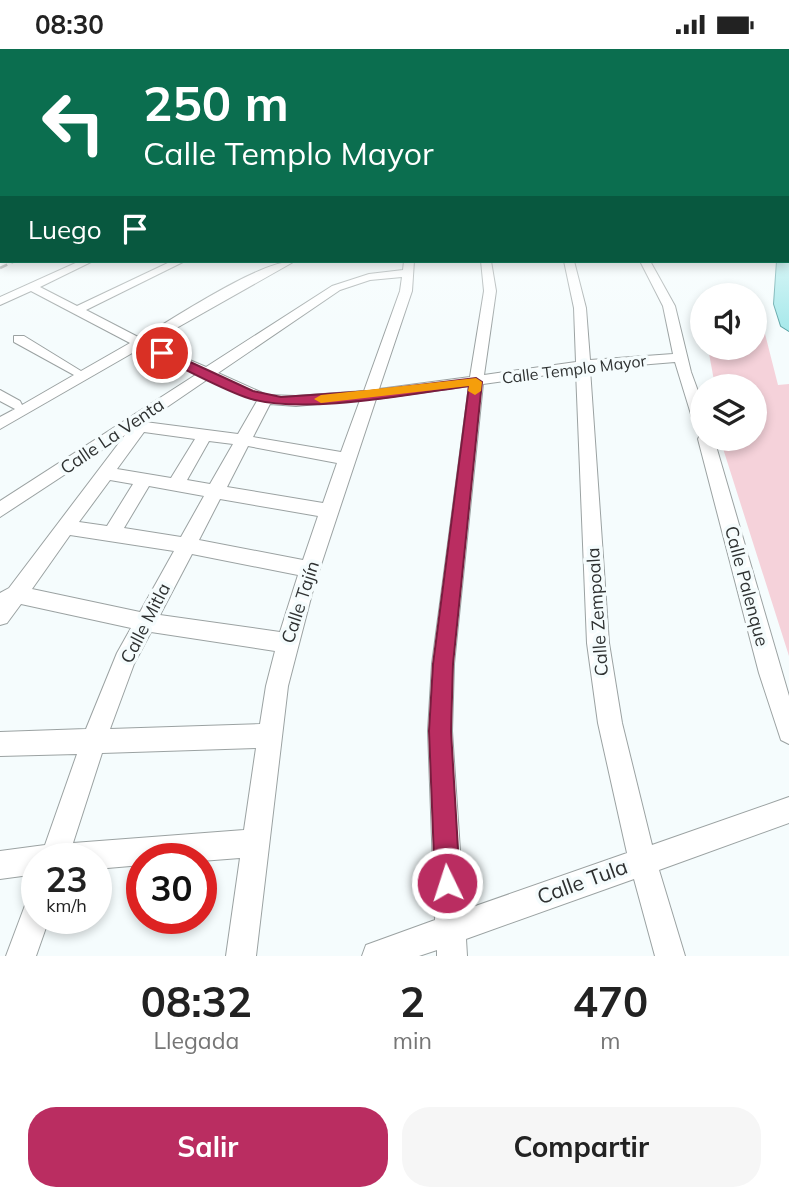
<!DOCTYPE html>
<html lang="es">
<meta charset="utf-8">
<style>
body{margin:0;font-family:Mulish,sans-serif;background:#f6f6f6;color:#222;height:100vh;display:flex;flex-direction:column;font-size:26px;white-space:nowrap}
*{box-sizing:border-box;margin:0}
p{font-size:23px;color:#767676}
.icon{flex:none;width:38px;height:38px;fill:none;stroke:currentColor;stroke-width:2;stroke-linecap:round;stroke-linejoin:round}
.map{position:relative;height:907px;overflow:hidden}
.sheet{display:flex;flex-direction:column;background:#fff;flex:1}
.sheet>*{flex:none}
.hud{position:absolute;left:0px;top:0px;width:789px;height:214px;box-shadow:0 4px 10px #0003;background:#0b6e4f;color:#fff;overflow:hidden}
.buttons{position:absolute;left:690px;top:234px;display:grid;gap:14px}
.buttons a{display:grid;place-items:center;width:77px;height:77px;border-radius:50%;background:#fff;box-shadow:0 4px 10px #0003;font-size:35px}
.speed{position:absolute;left:21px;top:794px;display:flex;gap:14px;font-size:35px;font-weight:700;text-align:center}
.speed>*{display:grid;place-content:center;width:91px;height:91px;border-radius:50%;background:#fff;box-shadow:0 4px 10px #0003;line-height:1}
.speed small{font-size:18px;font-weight:400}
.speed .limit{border:10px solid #d22;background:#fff;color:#111}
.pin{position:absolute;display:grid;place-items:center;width:60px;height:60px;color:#fff;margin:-30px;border:4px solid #fff;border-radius:50%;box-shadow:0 2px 7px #0007}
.me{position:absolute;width:77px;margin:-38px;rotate:356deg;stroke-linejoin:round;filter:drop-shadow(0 0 5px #0008)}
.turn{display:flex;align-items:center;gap:24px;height:147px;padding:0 28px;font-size:32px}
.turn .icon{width:91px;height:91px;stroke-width:2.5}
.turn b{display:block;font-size:49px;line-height:60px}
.then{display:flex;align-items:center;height:66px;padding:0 28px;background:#0003;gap:14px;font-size:26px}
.eta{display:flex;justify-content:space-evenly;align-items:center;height:119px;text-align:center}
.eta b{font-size:42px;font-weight:700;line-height:49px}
.button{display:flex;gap:14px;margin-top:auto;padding:14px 28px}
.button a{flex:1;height:80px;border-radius:28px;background:#ba2d61;color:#fff;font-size:28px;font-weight:700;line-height:80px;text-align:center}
.button a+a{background:#f6f6f6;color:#222}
.status{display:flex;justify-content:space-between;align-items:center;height:49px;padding:0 35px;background:#fff;direction:ltr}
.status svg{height:19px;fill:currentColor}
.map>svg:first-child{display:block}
</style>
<div class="status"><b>08:30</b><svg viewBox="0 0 49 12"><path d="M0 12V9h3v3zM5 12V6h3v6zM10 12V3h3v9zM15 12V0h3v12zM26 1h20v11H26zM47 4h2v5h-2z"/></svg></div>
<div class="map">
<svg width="789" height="907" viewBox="0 0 789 907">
<rect width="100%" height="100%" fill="#f5fcfd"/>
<path fill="#f5d2da" d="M754 276 763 277 778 336 789 335V607L720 390H754V338L715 337 708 299H754Z"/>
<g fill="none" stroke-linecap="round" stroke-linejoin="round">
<defs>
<g id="minor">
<path d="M788 159H789V166L788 165Z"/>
<path d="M80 212H93L40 238 77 257 172 212H185L86 261 140 289C175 269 259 212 295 212L150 294 206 318 332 237 369 225 403 221 404 212H414L412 242 379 340 470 328 484 242 481 212H491L496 242 484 326 576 313 574 259 564 212H574L586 259 590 311 673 305 663 257 640 212H650L675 257 691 323 702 353V380L694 375 675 313 590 320 609 594 622 674 652 796 789 748V774L659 821 685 907H655L634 830 466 890 467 907H437V901L419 907H362L366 896 435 871 428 682 432 615 469 337 376 350 314 537 288 637 256 907H226L240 809 201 812 142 810V816L96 820V810H37V825L0 830V802L45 796 77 705 0 707V683L86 680 117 604 131 579 21 555 7 574 0 576V544L9 539 125 386 0 468V452L197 325 141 299 0 380V368L15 360 0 352V341L20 352 22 356 74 326 14 293V287H24L81 322 130 294 31 242 0 256V248ZM402 228 400 242 364 342 296 347 267 346 218 324 340 241 370 231ZM576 322 587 594 598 674 627 804 464 861 452 682 454 615 483 335ZM208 330 257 352 238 385 145 373ZM360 351 341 403 253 388 270 355 296 357ZM144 383 195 390 171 429 117 420ZM209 392 233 395 210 435 187 431ZM248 397 337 414 323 454 227 438ZM110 431 133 435 107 477 79 473ZM149 437 204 447 181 488 124 479ZM220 450 318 467 303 511 199 491ZM70 486 174 502 140 563 32 540ZM192 505 298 526 280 583 160 566ZM151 583 275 602 266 637 260 675 110 680 134 615ZM256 699 244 781 73 794 102 704Z"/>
<path d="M700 386 702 390H714L789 647V695L781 691 759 624 698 390Z"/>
<path d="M37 847V870H49L36 907H6L27 851Z"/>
</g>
<path id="major" d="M788 209H789V282L781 277 774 255 777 212H788Z"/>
</defs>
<use href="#minor" stroke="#9ba2a2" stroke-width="2"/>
<use href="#major" stroke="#539ea0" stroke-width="2"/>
<use href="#minor" fill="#fff" fill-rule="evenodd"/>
<use href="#major" fill="#a4e8ea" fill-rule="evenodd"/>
<path stroke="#979c9c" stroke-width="2.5" stroke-dasharray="8 4.5" stroke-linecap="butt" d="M0 219 15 212"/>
</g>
<linearGradient id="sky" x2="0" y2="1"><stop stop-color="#9fb0d3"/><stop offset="0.55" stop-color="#fafefe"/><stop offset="1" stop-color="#fafefe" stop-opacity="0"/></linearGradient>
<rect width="789" height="285" fill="url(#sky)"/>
<path fill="#ba2d61" stroke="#791d3f" stroke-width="2" d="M162 300 253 342 281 348 370 342 476 329 482 333 453 615 451 682 460 834 457 843 447 847 438 843 435 834 429 682 433 615 469 337C411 345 298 367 245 348 215 337 186 320 157 307L155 304Z"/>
<path fill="#f59e0b" d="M476 329 482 333 481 342 475 346 468 342 469 337 321 354 314 350 321 346Z"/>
<g text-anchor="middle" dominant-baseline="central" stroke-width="7" stroke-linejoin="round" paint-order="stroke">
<g font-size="16" fill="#2e3131" stroke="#f5fcfd">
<text transform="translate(574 320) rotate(-7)">Calle Templo Mayor</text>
</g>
<g font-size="18" fill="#2e3131" stroke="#f5fcfd">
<text transform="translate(112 387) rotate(-34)">Calle La Venta</text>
<text transform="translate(747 537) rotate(75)">Calle Palenque</text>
<text transform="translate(300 553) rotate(-72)">Calle Tajín</text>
<text transform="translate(597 563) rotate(-94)">Calle Zempoala</text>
<text transform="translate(145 574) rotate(-63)">Calle Mitla</text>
</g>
<g font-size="21" fill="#2e3131" stroke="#f5fcfd">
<text transform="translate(582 832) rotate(-20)">Calle Tula</text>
</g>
</g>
</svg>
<div class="buttons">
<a><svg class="icon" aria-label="sound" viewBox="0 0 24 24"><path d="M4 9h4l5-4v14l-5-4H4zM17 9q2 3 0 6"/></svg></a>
<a><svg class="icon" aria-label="layers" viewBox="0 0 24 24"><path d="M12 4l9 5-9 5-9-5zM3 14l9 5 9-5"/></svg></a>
</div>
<div class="speed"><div>23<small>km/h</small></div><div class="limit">30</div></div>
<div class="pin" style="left:162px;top:304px;background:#d93025"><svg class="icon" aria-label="arrive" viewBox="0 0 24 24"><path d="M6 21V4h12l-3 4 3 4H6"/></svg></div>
<svg class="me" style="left:447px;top:834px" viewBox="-20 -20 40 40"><circle r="17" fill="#ba2d61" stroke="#fff" stroke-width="3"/><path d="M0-11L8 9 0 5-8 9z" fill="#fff"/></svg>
<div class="hud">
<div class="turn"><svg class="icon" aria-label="left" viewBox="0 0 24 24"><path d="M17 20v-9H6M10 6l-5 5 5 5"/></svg><div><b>250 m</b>Calle Templo Mayor</div></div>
<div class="then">Luego<svg class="icon" aria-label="arrive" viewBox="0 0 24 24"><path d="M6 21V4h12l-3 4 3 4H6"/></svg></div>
</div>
</div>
<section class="sheet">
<div class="eta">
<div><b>08:32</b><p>Llegada</p></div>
<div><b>2</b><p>min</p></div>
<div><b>470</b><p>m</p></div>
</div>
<div class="button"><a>Salir</a><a>Compartir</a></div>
</section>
